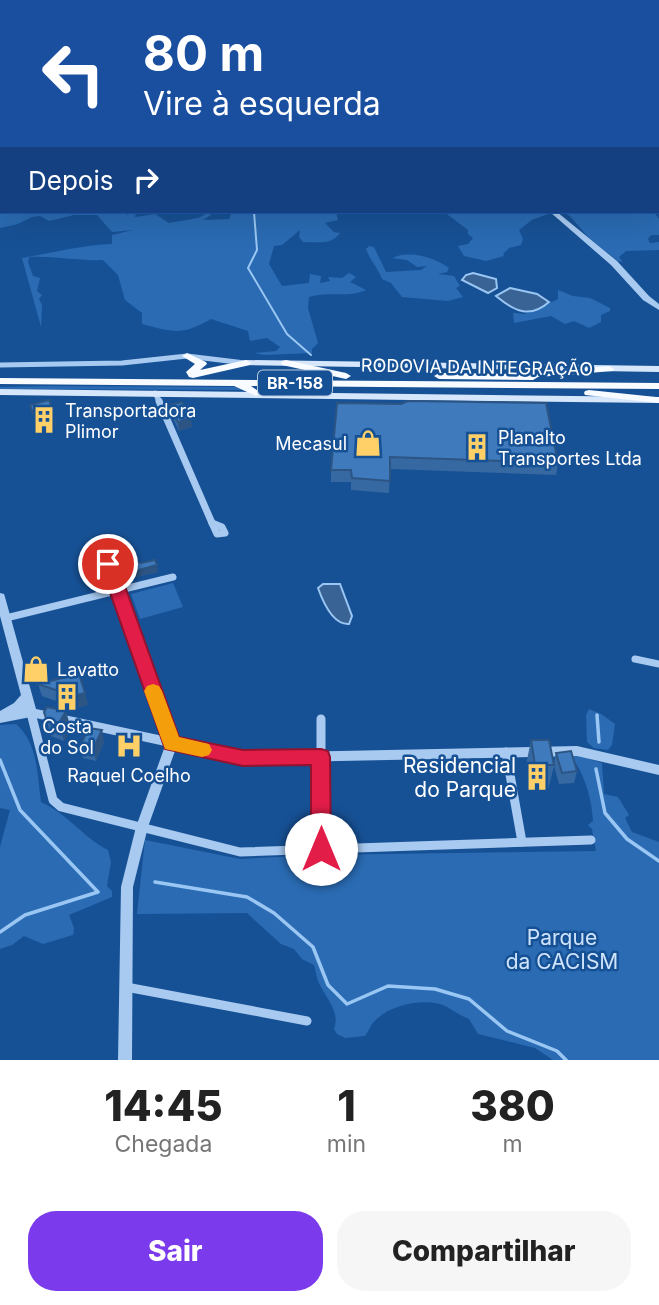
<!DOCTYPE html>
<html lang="pt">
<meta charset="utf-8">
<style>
body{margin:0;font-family:Inter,sans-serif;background:#f6f6f6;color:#222;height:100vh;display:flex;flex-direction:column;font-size:26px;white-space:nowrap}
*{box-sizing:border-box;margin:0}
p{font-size:23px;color:#767676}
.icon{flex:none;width:38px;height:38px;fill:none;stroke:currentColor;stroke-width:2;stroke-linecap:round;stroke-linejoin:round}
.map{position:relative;height:1060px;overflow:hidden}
.side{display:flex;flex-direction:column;background:#fff;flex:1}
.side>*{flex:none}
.top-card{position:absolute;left:0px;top:0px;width:660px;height:214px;box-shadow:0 7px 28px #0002;background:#1a4fa0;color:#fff;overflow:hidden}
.pin{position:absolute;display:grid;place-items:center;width:60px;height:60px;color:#fff;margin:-30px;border:4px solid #fff;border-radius:50%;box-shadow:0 2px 7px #0007}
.me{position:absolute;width:77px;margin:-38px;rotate:0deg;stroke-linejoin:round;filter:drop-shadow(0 0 5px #0008)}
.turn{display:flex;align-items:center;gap:24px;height:147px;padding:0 28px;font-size:32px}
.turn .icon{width:91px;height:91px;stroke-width:2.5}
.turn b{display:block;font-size:49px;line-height:60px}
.then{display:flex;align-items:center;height:66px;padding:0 28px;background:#0003;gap:14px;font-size:26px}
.eta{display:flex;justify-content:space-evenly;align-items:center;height:119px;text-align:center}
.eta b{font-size:42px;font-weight:800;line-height:49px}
.primary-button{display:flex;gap:14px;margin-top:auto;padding:14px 28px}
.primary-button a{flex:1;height:80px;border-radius:28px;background:#7c3aed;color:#fff;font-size:28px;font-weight:800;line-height:80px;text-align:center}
.primary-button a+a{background:#f6f6f6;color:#222}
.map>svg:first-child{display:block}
</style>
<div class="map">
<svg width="659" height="1060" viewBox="0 0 659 1060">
<rect width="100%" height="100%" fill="#175195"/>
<g fill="#2a6bb3">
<path d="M296 0H659V209L658 2H294Z"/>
<path d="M0 174 2 212H127L126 215 136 212 135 217 155 214 169 223 198 218 208 213 211 215 203 220 229 219 232 212H336L338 220 325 223 334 232 340 233C332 245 317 242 303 242L299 237 300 230 282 245 274 246 269 264 282 286 309 283 310 274 321 276 320 283 330 281 328 277 342 278 349 273 356 277 350 282 366 290C350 298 327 291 309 297L308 308 318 343 312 349V353L264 355 254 353 276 351 280 347 267 338 250 341 248 331 211 319C181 336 174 332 142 324V313L125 300 118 275 103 260C78 261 55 256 29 257L28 262 33 276 40 278 37 291 42 295 39 299 42 305 41 327 22 258C53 253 81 245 112 244V235L133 230 112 232 97 215H74L49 221 40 216 32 217 18 224 0 228Z"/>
<path d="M444 212H546L548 214 532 220 519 230 523 239 521 245 509 248 503 254 504 256 486 261 464 256 458 246 468 244 473 238 468 234V230Z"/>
<path d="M562 212H654L659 219V235H651L648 239 650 243 659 242V250L626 251 619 257 623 262 618 261 588 237 570 216Z"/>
<path d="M369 246 374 247 386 272 421 270 427 266 417 267 407 260 392 258C410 250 433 257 449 268L447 272 438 274 454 276 460 286 456 288 463 297 448 301 402 297 391 283 382 279C378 268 370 260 366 249Z"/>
<path d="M558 290 573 296 590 298 610 308V311L601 315V322L589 328 574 321 565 324 551 316 514 323 513 313 525 314 554 301 558 299Z"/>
<path d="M48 386 235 387 244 390 0 389V387Z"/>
<path d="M173 583 183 607 140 619 131 594Z"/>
<path d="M589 709 601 714 615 724 612 745 608 750 594 748 587 742 586 715Z"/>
<path d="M16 724C38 743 37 774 41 802 68 814 85 839 108 850L111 862 107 886 112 891V897L69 915 74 928 73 935 43 944 24 936 12 945 0 949V847L10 810 0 808V725Z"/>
<path d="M575 754 602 763 604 794 618 797 629 815 625 818 632 832 659 842V1060H553L535 1048 478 1034 469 1019C458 1015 450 1007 440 1004 421 999 392 1005 378 1018 372 1022 369 1030 365 1036L345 1038 337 1034 334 1029C340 1012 328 1001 321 987 317 981 316 972 314 965L302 959 294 949 281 944 247 913 137 914 145 840 240 859 314 855 596 851 592 829 588 825 593 821C592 799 584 772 570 755Z"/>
</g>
<g fill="#3a6395" stroke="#9ac6f3" stroke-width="2">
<path d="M473 273 496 279 497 288 488 293 462 280 466 275Z"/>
<path d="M510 288 537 294 549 302C530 319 514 311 496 296Z"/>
<path d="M323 584H340L352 616 349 624C333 625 323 602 318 588Z"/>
</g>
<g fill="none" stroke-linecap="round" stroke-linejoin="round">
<path stroke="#9ac6f3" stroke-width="2" d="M254 212 257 250 248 268 287 334 311 355"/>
<g stroke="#9ac6f3" stroke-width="3.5">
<path d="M597 715 599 742"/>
<path d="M0 760 20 810 98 892 25 915 0 932"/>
<path d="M596 769 605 813 627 839 659 861"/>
<path d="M155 882 247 897 274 913 313 947 328 985 347 1004 388 986 435 989 469 999 507 1031 557 1051 566 1060"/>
</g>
<g stroke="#a8caf1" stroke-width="4.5">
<path d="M22 2 25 0"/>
<path d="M85 2 101 0"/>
<path d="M261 2 265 0"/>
</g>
<g stroke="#a8caf1" stroke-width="5">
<path d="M0 365 122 363 187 356 245 363"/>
<path d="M155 393 160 403"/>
</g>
<g stroke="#a8caf1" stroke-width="7">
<path d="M159 401 212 523"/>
<path d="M212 523 222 527 225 533 217 534Z"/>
<path d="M108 564 154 692"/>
<path d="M6 618 173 577"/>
<path d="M635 659 659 664"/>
</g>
<g stroke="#a8caf1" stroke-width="9">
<path d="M153 690 172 743"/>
<path d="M31 713 53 800 61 807 240 852 591 840"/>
<path d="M321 719V849"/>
<path d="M506 752 522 842"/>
<path d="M126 987 307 1021"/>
</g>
<g fill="#a8caf1" fill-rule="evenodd">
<path d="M182 0H188L189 2H183Z"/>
<path d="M550 212H557L617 261 649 296 659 304V310L643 300 611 265Z"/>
<path d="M0 593 4 594 5 597 36 709 243 753 577 746 659 765V775L577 756 243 763 176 748 148 827 133 887 132 1060H118L121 887 136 827 165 746 31 717 0 723V711L14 703 21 695 0 616Z"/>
</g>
<g fill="#d6e7fb" fill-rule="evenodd">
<path d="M246 360 659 366V372L243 365 242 363 243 361Z"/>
<path d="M0 389 659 397V403L0 395Z"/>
</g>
<g fill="#f8fbff" fill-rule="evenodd">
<path d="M187 353 206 362 207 364 200 370 246 360 251 363 250 365 193 378 189 377 186 372 195 364 182 356Z"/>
<path d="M286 360 346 373 351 376 346 379 282 365 281 363 282 361Z"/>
<path d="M609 366 614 369 613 371 538 377 533 380 439 379 434 376 439 373 522 374Z"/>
<path d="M0 378 659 383V389L251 386 261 393 256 396 234 386 0 384Z"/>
<path d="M589 390 656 397H659V403L585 395 584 393 585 391Z"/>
</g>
</g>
<g fill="#3669a2">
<path d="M401 404 558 463 556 475 390 469 389 493 351 490V482H331V470Z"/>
<path d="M170 405 192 427 179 431 171 414Z"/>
<path d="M124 558 136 561 158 572 136 577 130 575 125 564Z"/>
<path d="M79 674 88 705 76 708 42 696 38 684Z"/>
<path d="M44 712 71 729 64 741 51 736Z"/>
<path d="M531 740 554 763 556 753 577 771 574 783 559 784 554 766 548 790H530L526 765Z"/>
<path d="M104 742 96 761 83 758 80 746Z"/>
</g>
<g fill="#2c5584">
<path d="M55 418 57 427 38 431 36 422Z"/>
<path d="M191 418 192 427 179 431 178 422Z"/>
<path d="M157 565 158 572 136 577 135 571Z"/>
<path d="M85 693 88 705 76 708 73 696Z"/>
<path d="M66 711 71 729 64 741 59 723Z"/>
<path d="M102 730 104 742 96 761 93 749Z"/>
</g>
<g fill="#3f7abc" stroke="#2c5584" stroke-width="2">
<path d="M49 400 55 418 36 422 30 405Z"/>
<path d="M408 401 546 403 558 463 390 457V481L352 478 351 470H331L337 403 401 404Z"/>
<path d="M182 402 191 418 178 422 170 405Z"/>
<path d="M134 555 136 561 141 563 155 560 157 565 135 571 129 569 124 558Z"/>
<path d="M79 674 85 693 73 696 38 684Z"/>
<path d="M47 707 66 711 59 723 46 718 44 712Z"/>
<path d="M89 728 102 730 93 749 80 746Z"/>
<path d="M531 740H549L554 765H535Z"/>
<path d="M571 751 577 771 562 773 556 753Z"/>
</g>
<path fill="#e11d48" stroke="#92132f" stroke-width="2" d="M108 558 117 564 179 737 243 750 321 749 328 751 330 757 331 849 328 856 321 858 314 856 311 849V765L243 766 165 749 100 564Z"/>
<path fill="#f59e0b" d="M153 684 159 686 162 691 179 737 209 744 212 750 209 755 202 757 165 749 144 691 147 686Z"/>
<defs>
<symbol id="building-bare" viewBox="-9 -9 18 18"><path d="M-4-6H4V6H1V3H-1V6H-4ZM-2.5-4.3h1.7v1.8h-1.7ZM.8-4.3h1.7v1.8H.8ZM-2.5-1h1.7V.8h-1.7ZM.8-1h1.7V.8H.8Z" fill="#ffd068" stroke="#175195" stroke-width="2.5" paint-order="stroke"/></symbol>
<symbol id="shop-bare" viewBox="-9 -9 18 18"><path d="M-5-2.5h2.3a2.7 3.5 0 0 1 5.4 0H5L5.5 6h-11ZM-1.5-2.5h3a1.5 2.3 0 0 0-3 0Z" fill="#ffd068" stroke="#175195" stroke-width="2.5" paint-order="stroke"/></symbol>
<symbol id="hospital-bare" viewBox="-9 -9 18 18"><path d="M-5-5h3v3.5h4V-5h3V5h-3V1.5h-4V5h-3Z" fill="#ffd068" stroke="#175195" stroke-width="2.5" paint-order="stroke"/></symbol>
</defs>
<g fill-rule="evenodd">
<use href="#building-bare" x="25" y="401" width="38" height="38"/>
<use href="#shop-bare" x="349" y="424" width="38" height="38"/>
<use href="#building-bare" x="458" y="428" width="38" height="38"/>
<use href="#shop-bare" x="17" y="650" width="38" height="38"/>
<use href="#building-bare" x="48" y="678" width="38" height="38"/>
<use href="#hospital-bare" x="110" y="727" width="38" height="38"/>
<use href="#building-bare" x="518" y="758" width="38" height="38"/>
</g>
<g text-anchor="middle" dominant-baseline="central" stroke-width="5" stroke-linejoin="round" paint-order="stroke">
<rect fill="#175195" stroke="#b9cbdf" stroke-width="2" x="258" y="370.5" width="74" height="25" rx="5"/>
<g font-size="16" font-weight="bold" fill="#fff">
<text x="295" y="383">BR-158</text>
</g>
<g font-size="18" fill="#fff" stroke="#175195">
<text transform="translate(477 367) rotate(1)">RODOVIA DA INTEGRAÇÃO</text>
</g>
<g font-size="18" fill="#fff" stroke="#175195" text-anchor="start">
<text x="65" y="410">Transportadora<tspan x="65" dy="21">Plimor</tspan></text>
<text x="498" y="437">Planalto<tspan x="498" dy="21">Transportes Ltda</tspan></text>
<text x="347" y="443" text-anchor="end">Mecasul</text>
<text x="57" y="669">Lavatto</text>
<text x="67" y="726" text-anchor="middle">Costa<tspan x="67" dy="21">do Sol</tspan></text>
<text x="129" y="775" text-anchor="middle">Raquel Coelho</text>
</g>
<g font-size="21" fill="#fff" stroke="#175195" text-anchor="end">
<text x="516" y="765">Residencial<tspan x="516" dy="24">do Parque</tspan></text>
</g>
<g font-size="21" fill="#cfe4fc" stroke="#175195">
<text x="562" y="937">Parque<tspan x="562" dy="24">da CACISM</tspan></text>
</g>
</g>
</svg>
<div class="pin" style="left:108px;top:564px;background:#d93025"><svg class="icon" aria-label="arrive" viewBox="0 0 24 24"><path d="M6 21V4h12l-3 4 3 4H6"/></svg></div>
<svg class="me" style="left:321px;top:849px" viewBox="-20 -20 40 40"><circle r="19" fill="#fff"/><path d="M0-13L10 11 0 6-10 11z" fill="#e11d48"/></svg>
<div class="top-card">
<div class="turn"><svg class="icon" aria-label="left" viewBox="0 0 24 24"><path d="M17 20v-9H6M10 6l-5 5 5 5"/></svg><div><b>80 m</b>Vire à esquerda</div></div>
<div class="then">Depois<svg class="icon" aria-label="right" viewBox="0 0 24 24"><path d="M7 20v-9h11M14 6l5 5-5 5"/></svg></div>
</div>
</div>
<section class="side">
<div class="eta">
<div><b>14:45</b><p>Chegada</p></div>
<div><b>1</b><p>min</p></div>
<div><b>380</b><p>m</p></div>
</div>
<div class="primary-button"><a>Sair</a><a>Compartilhar</a></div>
</section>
